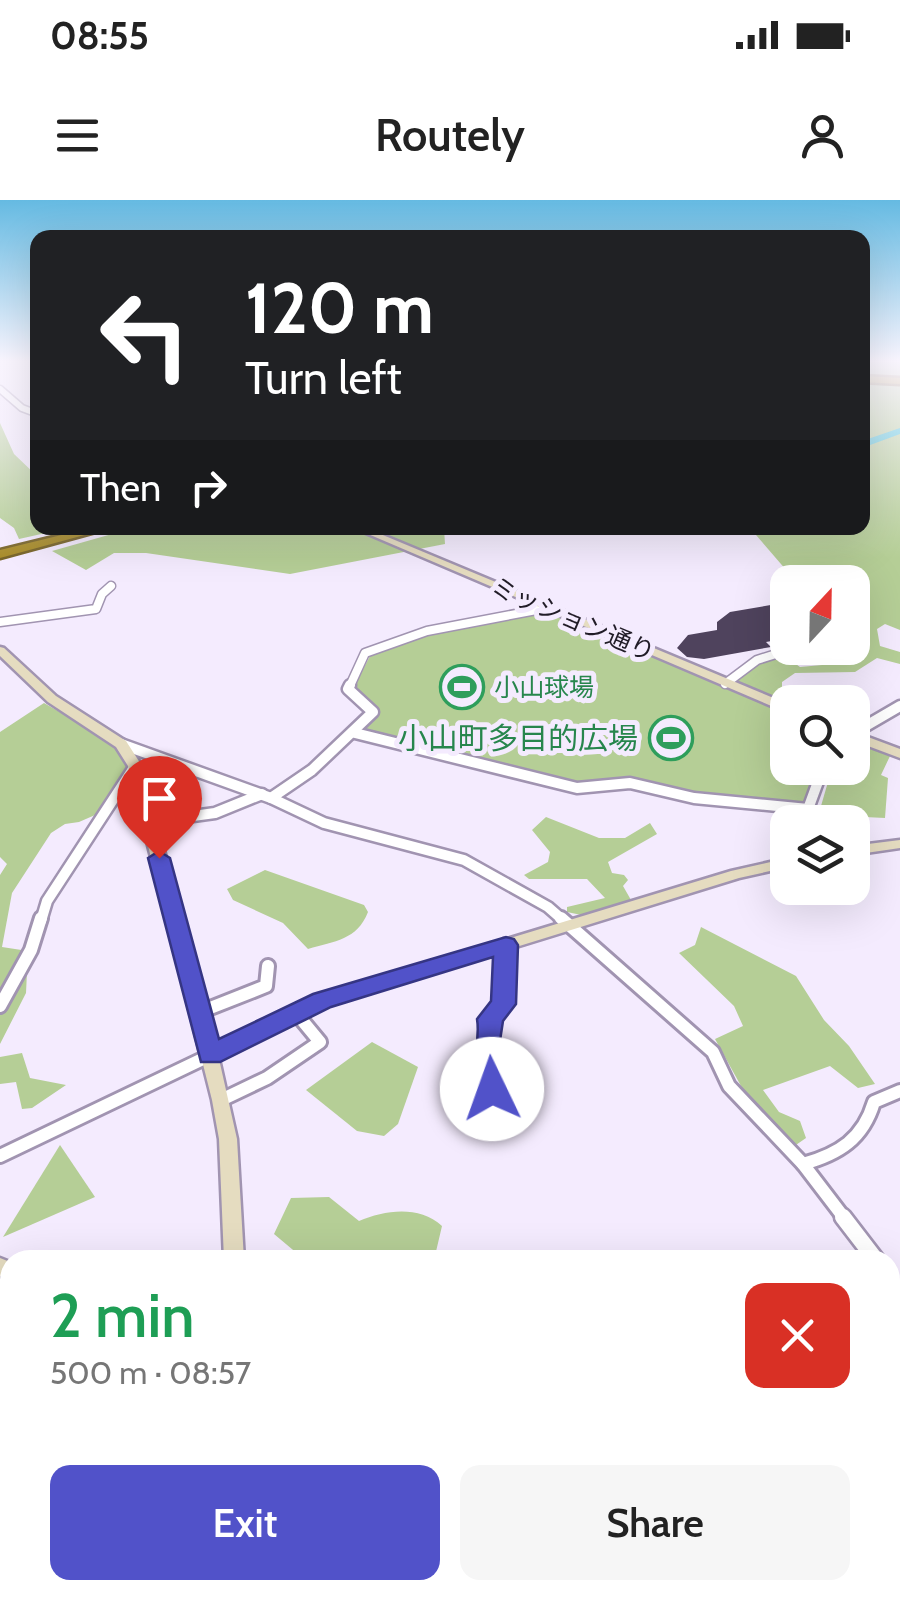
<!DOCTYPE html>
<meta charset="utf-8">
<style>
body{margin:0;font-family:Cabin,"Noto Sans JP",sans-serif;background:#f6f6f6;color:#222;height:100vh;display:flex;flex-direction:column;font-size:38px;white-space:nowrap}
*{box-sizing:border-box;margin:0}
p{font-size:32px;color:#767676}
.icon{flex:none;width:55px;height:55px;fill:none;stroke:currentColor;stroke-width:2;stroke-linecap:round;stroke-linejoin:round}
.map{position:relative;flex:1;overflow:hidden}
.details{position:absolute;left:0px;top:1050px;width:900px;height:350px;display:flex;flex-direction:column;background:#fff;border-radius:30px 30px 0 0;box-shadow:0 10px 40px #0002}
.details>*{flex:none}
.banner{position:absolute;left:30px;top:30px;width:840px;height:305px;border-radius:20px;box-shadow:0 10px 40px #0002;background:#202124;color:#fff;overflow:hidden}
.needle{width:65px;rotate:22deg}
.controls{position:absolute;left:770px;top:365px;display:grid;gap:20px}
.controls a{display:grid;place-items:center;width:100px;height:100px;border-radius:20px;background:#fff;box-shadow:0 10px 40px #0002;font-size:50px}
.pin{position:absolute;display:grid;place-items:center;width:85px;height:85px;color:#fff;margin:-102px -42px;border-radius:50% 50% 50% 0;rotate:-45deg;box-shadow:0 0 10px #0007}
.pin .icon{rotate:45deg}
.me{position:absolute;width:110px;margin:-55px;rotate:357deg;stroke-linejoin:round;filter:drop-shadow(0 0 8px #0008)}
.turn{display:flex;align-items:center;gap:35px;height:210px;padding:0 50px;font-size:45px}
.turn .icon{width:130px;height:130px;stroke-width:2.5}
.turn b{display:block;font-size:70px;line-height:85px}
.then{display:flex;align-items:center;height:95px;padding:0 50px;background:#0003;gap:20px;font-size:38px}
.round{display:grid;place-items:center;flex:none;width:105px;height:105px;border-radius:20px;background:#f6f6f6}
.head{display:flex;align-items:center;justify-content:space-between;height:170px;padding:0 50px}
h1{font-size:60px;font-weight:600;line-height:75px;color:#1e9e55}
.primary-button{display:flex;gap:20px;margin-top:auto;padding:20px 50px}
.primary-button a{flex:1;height:115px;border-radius:20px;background:#5152c9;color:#fff;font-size:40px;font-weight:600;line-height:115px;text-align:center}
.primary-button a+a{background:#f6f6f6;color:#222}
.status{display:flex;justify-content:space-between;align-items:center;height:70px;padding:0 50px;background:#fff;direction:ltr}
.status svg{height:28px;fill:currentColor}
header{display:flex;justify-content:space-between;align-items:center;height:130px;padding:0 50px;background:#fff;font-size:45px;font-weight:600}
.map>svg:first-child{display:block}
</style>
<div class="status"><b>08:55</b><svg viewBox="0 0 49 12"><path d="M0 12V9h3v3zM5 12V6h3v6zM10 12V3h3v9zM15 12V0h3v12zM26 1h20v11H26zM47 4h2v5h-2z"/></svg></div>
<header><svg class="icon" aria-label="menu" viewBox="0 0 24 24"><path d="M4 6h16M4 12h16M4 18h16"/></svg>Routely<svg class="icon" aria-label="person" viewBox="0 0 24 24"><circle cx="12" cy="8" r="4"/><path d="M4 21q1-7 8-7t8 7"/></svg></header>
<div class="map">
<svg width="900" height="1400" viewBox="0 0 900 1400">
<rect width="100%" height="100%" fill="#f4ebfe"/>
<g fill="#b5ce96">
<path d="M863 162H900V430L885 424 877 429 880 446 900 452V464L877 458 855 472 795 473 782 482V490L798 498 817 500 788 502 787 508 726 483 748 463 782 454 800 467 833 464 844 450 842 448H852L853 417 867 410 853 400 852 382H830L813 369 787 371 756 335 757 328H862L863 179 894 177 863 175Z"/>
<path d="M0 223 14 254 37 276 38 328H68L19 339 14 328 0 318Z"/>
<path d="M155 328 290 333 306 328H444L445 344 290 374 146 353H114L86 370 52 351 112 334Z"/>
<path d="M545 412 787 513 788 568H818L806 604 688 594 629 580 579 585 363 530 377 512 353 489 371 454 429 432Z"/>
<path d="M44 503 117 545 128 568 102 612 79 622 65 624 51 633 12 693 2 747 28 751 26 793 0 844V675L7 664 0 657V532Z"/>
<path d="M855 541 890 556 881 575 888 578 885 618 824 615 821 606 832 568H852Z"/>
<path d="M546 617 599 638H625L650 623 657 634 608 662 612 673 624 675 628 680 623 686 631 700 586 716 567 712V707L605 698 587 679H529L524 675 548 662 550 652 532 630Z"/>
<path d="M265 670 364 705 368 712C357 740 335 741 308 749L283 723 233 700 227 689Z"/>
<path d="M701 727 796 776 824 820 849 846 875 884 858 888 830 866 763 890 779 912 800 921 806 938 793 947 746 895 715 839 743 826 734 806 679 753 695 745Z"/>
<path d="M372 842 418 867 398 924 384 936 357 931 306 890Z"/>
<path d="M22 853 30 878 66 885 32 908 22 909 16 882 0 884V857Z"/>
<path d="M60 945 95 997 3 1037Z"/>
<path d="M329 997 359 1021C385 1010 419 1005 442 1026L434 1060H305L274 1034 291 998Z"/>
<path d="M131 1390H308L311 1400H120Z"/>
</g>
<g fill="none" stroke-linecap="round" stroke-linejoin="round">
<path fill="#41c4da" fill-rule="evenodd" d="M900 228V234L862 248V241Z"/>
</g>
<path fill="#4f435d" d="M788 402V438L766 442 771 447 704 459 687 457 677 448 688 435 717 430V422L730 412Z"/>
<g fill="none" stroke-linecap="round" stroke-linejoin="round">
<defs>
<path id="street-far4" d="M0 189 22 208 38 214"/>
<g id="street-far3">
<path d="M0 422 96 409 102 394 111 386"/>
<path d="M725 484 757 460 795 448"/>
<path d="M349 488 365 453 427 431 547 408"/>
</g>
<g id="street-far2">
<path d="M355 533 577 588 630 583 694 598 808 609"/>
<path d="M852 534 900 506"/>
<path d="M121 544 271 598 324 623 464 660 548 707 564 721"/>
<path d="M271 598 312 570 373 512 348 489 350 485"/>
<path d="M149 622 215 613 262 594"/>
<path d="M821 622 808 609 823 568"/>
<path d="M41 721 47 701 135 566"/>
</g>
<g id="street-far1">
<path d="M561 718 713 852 729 886 803 964 845 1019"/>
<path d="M0 806 31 750 41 718"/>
<path d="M200 812 266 786 268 766"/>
<path d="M492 889 484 860 491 830 489 819 504 804 506 745"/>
<path d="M221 900 267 878 320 842 296 813"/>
<path d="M0 956 211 855"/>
<path d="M803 964C839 954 863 939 874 902L900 891"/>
</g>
<g id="street">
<path d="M843 1017 876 1060"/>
<path d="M890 1084 900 1105"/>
<path d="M890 1353 900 1356"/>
</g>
<g id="secondary">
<path d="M354 328H366L788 504V513Z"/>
<path d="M0 447 4 448 56 496 126 541 142 566 215 845 316 797 731 671 788 658V667L739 678 328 805 219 859 237 939 244 1060H224L219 939 212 900 128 566 116 547 48 502 0 456Z"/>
<path d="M852 531 900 549V558L852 540Z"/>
<path d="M900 640V648L852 655V646Z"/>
<path d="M0 1058 10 1062V1080L0 1076Z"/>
<path d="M332 1390H356L361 1400H335Z"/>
<path d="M576 1390H607L613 1400H581Z"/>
</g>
<g id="highway">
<path d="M862 176 900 178V184L862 182Z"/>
<path d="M90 328H110L0 358V350Z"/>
</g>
</defs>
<use href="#street-far4" stroke="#a194b1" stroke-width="9"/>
<use href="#street-far3" stroke="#a194b1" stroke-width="11"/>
<use href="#street-far2" stroke="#a194b1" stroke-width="15"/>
<use href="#street-far1" stroke="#a194b1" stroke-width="18"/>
<use href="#street" stroke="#a194b1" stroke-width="21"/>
<use href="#secondary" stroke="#a194b1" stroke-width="5"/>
<use href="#highway" stroke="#79652a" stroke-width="5"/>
<use href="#street-far4" stroke="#fff" stroke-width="6"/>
<use href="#street-far3" stroke="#fff" stroke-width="8"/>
<use href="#street-far2" stroke="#fff" stroke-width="10"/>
<use href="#street-far1" stroke="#fff" stroke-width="12"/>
<use href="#street" stroke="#fff" stroke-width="16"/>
<use href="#secondary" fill="#e5dcc0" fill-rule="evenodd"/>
<use href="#highway" fill="#a88c2c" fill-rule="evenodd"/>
</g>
<linearGradient id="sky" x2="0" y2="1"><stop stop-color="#65bae2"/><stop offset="0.45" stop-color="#faf6ff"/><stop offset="1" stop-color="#faf6ff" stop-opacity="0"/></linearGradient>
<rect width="900" height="358" fill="url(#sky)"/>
<path fill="#5152c9" stroke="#353583" stroke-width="2.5" d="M159 651 170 658 219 839 313 794 506 737 514 739 518 745 516 804 503 821 497 860 505 889 501 897 492 900 482 897C464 862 482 850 477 819L491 801 493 757 331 807 220 862H201L148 658Z"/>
<defs>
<symbol id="stadium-ring" viewBox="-11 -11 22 22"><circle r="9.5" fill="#f4ebfe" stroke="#2e9e5b" stroke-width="1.5"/><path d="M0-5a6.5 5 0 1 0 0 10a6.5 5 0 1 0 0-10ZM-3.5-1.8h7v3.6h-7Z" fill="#2e9e5b"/></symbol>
</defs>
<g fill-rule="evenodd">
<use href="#stadium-ring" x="437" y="462" width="50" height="50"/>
<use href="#stadium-ring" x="646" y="513" width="50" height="50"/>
</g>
<g text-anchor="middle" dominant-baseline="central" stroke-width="10" stroke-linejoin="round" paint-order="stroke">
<g font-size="25" fill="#211c27" stroke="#f4ebfe">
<text transform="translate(573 419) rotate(23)">ミッション通り</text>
</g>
<g font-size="25" fill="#27864d" stroke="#f4ebfe" text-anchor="start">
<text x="494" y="487">小山球場</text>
</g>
<g font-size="30" fill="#27864d" stroke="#f4ebfe" text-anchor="end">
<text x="638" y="538">小山町多目的広場</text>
</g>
</g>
</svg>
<div class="controls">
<a><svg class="needle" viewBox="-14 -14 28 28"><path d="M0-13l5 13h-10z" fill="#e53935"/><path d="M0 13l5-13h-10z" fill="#767676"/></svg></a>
<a><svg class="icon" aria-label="search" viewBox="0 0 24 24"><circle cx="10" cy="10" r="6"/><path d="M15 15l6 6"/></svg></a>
<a><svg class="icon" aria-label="layers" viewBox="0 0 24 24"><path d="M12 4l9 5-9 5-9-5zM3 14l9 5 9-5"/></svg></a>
</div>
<div class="pin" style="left:159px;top:658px;background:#d93025"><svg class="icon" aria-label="arrive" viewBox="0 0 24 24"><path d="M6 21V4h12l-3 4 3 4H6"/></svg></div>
<svg class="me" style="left:492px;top:889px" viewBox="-20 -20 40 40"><circle r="19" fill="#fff"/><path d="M0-13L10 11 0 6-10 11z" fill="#5152c9"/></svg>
<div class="banner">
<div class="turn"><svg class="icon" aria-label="left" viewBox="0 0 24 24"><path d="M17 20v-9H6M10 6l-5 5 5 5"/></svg><div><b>120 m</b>Turn left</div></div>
<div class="then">Then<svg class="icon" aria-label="right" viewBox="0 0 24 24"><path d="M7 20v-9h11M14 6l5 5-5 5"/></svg></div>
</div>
<section class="details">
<div class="head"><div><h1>2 min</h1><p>500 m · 08:57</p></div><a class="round" style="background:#d93025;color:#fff"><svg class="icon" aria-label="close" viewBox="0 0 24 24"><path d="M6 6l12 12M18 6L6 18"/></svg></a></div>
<div class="primary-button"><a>Exit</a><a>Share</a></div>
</section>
</div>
